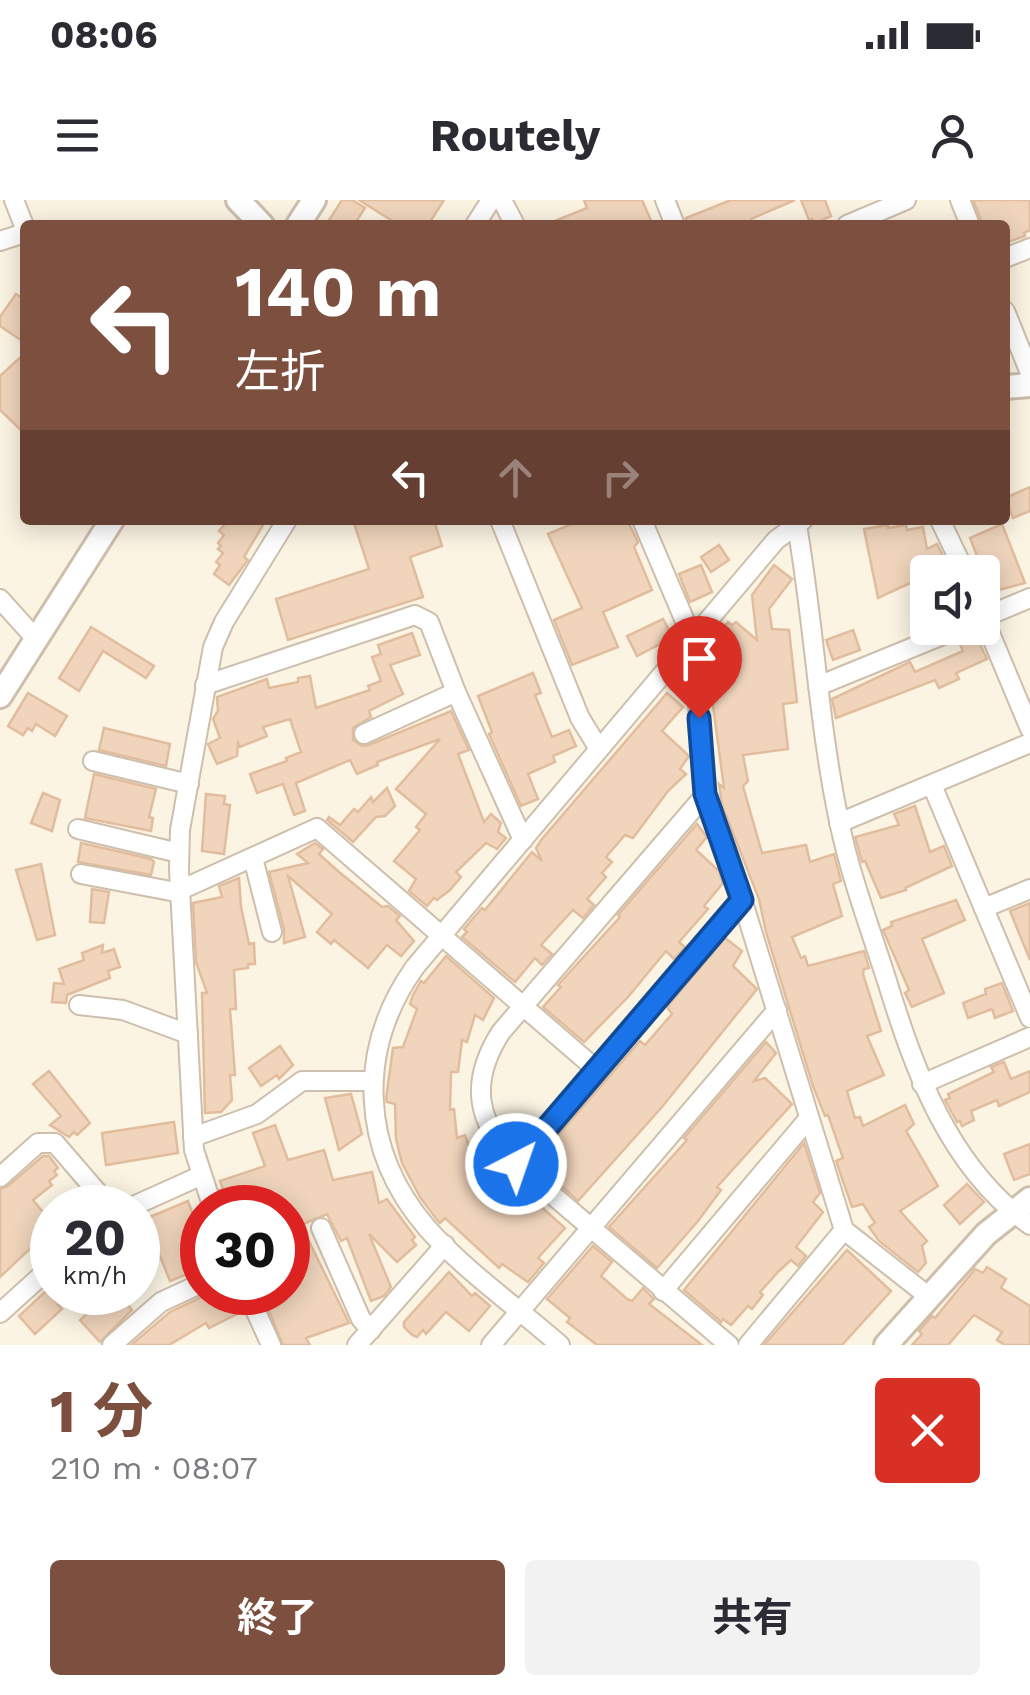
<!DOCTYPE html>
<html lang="ja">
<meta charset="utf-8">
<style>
body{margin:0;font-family:"Work Sans","Noto Sans JP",sans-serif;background:#f2f2f3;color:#2b2b33;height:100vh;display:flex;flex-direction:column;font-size:38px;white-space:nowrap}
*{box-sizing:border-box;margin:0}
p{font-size:32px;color:#7c7c81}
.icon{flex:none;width:55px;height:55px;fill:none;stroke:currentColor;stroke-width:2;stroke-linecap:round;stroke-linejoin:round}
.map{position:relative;height:1145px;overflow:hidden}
.side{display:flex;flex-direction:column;background:#fff;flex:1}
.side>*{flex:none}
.hud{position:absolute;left:20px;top:20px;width:990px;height:305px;border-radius:10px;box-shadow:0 5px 25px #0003;background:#7d4f3f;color:#fff;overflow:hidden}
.controls{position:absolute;left:910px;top:355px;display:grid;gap:20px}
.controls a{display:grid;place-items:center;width:90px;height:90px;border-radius:10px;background:#fff;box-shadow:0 5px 25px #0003;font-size:50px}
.speed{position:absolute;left:30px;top:985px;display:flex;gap:20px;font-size:50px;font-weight:700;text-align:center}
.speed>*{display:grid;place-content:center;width:130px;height:130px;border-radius:50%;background:#fff;box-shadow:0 5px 25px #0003;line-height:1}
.speed small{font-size:25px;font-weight:400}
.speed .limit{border:15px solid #d22;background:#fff;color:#111}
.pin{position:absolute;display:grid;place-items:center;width:85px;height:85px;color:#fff;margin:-102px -42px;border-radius:50% 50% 50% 0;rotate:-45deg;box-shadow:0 0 10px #0007}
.pin .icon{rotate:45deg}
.me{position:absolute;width:110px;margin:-55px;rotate:41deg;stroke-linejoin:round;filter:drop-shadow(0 0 8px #0008)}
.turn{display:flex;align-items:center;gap:35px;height:210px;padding:0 50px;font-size:45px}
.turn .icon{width:130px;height:130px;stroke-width:2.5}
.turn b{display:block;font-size:70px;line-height:85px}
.lanes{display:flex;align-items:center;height:95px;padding:0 50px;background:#0003;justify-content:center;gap:50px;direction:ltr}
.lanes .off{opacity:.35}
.round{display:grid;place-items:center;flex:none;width:105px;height:105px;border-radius:10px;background:#f2f2f3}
.headline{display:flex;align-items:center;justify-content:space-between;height:170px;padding:0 50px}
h1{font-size:60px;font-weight:700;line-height:75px;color:#7d4f3f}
.button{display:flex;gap:20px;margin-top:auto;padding:20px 50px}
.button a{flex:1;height:115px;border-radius:10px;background:#7d4f3f;color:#fff;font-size:40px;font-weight:700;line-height:115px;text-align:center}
.button a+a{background:#f2f2f3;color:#2b2b33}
.status{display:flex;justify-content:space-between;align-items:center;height:70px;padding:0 50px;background:#fff;direction:ltr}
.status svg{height:28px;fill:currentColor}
header{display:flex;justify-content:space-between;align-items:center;height:130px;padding:0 50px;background:#fff;font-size:45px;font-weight:700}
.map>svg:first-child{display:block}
</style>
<div class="status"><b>08:06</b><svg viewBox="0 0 49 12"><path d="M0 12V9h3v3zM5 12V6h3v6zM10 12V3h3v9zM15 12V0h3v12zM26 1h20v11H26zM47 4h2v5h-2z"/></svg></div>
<header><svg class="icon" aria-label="menu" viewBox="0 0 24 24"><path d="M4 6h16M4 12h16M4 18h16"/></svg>Routely<svg class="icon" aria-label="person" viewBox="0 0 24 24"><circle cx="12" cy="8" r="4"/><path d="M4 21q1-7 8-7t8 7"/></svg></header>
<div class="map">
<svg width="1030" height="1145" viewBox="0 0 1030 1145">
<rect width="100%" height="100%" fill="#fbf4e3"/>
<g fill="#f0d5bc" stroke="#e2bd9d" stroke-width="2.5">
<path d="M342 0H352L365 8 354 25H326Z"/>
<path d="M359 0H444L428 25H399Z"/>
<path d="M584 0H642L653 25H545L587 8Z"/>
<path d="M731 0H795L751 19 754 25H687L686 18Z"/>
<path d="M801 0H825L831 16 814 24 812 19 809 20Z"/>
<path d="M973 0H1030V30L1024 33 1025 36 1005 43V25H983Z"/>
<path d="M16 94 25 100V143L0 126V117Z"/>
<path d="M25 153V234L0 210V176Z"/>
<path d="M1030 287V311L1013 318 1005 298Z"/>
<path d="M228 320H266L244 357 248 360 229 385 214 374 220 365 216 362 223 353 218 349 221 346 218 343 224 335 219 331Z"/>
<path d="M353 320H434L442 346 410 357 423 397 288 440 276 399 369 369Z"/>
<path d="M581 320H627L638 342 634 347 652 390 603 412 618 447 572 465 554 420 582 408 548 334Z"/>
<path d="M1002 324 1025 383 995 391 994 387 990 389 970 338Z"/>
<path d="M888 325V328L906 325 907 330 923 327 927 349 937 344 944 358 916 371 919 379 878 398 864 329Z"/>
<path d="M719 345 729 360 711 372 701 357Z"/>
<path d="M701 365 712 392 690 402 679 374Z"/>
<path d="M774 365 792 379 769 409 772 429 789 430 797 502 783 504 788 549 743 555 748 581 743 586 762 653 806 645 810 662 834 654 841 681 833 684 842 716 792 737 801 758 805 756 808 766 864 751 869 768 864 769 863 774 881 831 867 836 884 875 847 891 855 918 860 917 863 926 905 905 914 924 906 931 938 986 900 1011 927 1041 922 1046 926 1063 918 1072 879 1041 869 1027 875 1023 863 1004 852 1007 836 961 843 958 828 915 825 916 813 886 766 732 759 699 722 605 719 584 724 588 708 468 727 465 710 450 712 448 709 445 728 422 732 425 736 422 757 440 752 395Z"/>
<path d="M663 419 671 434 664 437 666 441 637 456 627 436Z"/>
<path d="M91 427 154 466 146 478 103 451 79 491 59 478Z"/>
<path d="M972 428 987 459 956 473 959 479 939 488 935 480 836 518 832 499 910 462 915 472 963 451 959 442 969 436Z"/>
<path d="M853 430 860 450 833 460 826 440Z"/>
<path d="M412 433 420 455 390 465 403 494 369 511 371 517 353 528V540L362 546 369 545 451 511 469 550 458 554 484 622 491 614 501 623 498 632 506 638 497 649 486 643 456 672 461 677 450 690 437 700 434 698 427 706 409 691 416 679 394 661 420 630 416 627 426 614 396 589 440 539 377 562 378 565 357 574 350 560 296 583 305 611 294 615 283 584 257 593 250 574 287 561 286 558 301 552 290 519 263 527 267 536 240 547 238 543 237 556 217 564 208 544 220 538 213 519 218 511 217 497 267 479 269 488 298 482V478L310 476 316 508 370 490 368 486 381 481 372 457 381 454 378 445Z"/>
<path d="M533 473 541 493 535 495 552 537 569 530 576 546 553 556 555 562 528 574 538 599 521 606 489 534 492 532 478 496Z"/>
<path d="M28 493 67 516 55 536 36 524 32 531 28 528 23 535 8 526Z"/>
<path d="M667 493 683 507 662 531 689 556 680 569 686 574 668 591 633 638 625 635 606 657 612 662 602 673 606 677 587 699 594 705 583 718 573 710 541 745 552 754 542 765 535 758 515 782 462 737 467 732 464 729 482 708 485 710 532 652 542 661 536 648 542 639Z"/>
<path d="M104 528 170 544 166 566 99 550Z"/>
<path d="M94 574 156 589 149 617 153 618 151 631 85 618Z"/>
<path d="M387 588 395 606 385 616 376 617 353 642 327 620 329 617 340 625 354 609 358 612 371 597 373 602Z"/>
<path d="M43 593 60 600 52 631 31 623Z"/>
<path d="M206 594 225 596 224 604 230 605 224 654 202 651Z"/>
<path d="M915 606 930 652 944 646 952 666 905 688 906 690 881 698 865 661 862 662 855 637 899 625 894 614Z"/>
<path d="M697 624 707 637 696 650 719 671 723 683 704 706 708 709 679 742 685 747 674 759 666 751 628 797 584 842 543 807 561 787 558 785 620 717 618 715Z"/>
<path d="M81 643 151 659 154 662 151 675 78 662Z"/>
<path d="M315 643 323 649 319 654 339 672 382 707 388 706 400 716 396 720 414 741 401 756 387 745 368 768 334 740 331 744 317 732 332 714 288 676 305 737 284 743V729L269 672 308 663 297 654Z"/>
<path d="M41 664 55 735 37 740 16 670Z"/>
<path d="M239 678 241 707 249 744 254 743 255 764H248V768L234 770 236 809H230L235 875H230L232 900 221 912 205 913 202 793H207L196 762 193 703 222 697 219 686Z"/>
<path d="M92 689 109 692 104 723 90 722Z"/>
<path d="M956 700 965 720 922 739 944 793 912 807 905 793 909 790 883 730 892 726 891 722Z"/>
<path d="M1030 703V760L1010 711Z"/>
<path d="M725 738 742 751 733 766 757 789 662 907 578 1001 535 962 640 841 645 845 672 814 667 807Z"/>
<path d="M103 745 102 753 114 749 120 767 108 771 110 778 67 795 66 803 52 802 54 783 64 784 59 769 84 760 82 753Z"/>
<path d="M446 756 494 798 483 820 475 815 467 842 462 840 458 872H451L450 910 454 909 457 938 465 935 476 964 481 961 497 984 500 980 523 1000 528 995 565 1028 538 1058 544 1063 528 1082 502 1064 499 1068 445 1018 440 1023 437 1020 420 997 402 963 396 939 395 904 387 902 386 899 393 848 403 847 417 809 410 804 413 795 421 781 424 783Z"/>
<path d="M1002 783 1013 811 995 818 992 809 968 818 963 803 986 794 985 789Z"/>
<path d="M766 842 776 853 754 881 765 878 792 904 717 987 721 990 698 1021 657 1068 609 1027 687 940 684 938Z"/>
<path d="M280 846 293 865 279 879 277 875 261 886 249 868Z"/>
<path d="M1004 862 1011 879 1030 871V892L999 906 997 900 971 911 974 920 962 926 960 921 957 922 945 900 950 898 948 894 994 872 991 867Z"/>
<path d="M49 871 90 923 77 935 74 932 69 937 50 925 61 916 33 884Z"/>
<path d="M351 894 362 934 339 950 325 898Z"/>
<path d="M174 922 178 953 106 965 102 933Z"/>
<path d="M275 925 288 960 324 950 333 980 372 972 379 1003 387 999 415 1037 412 1040 416 1045 397 1062 369 1034 391 1087 384 1096 371 1101 347 1038 341 1041 327 1014 301 1025 349 1123 306 1138 310 1145H283L261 1092H288V1008H235L233 1001 224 1002 220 990 223 989 220 981 265 966 253 933Z"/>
<path d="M804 943 820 993 813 1002 823 1012 796 1047 806 1056 798 1066 791 1060 779 1071 760 1092 763 1095 752 1109 748 1106 731 1125 723 1119 721 1122 684 1090Z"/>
<path d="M1030 944V974L1014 980 1004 954Z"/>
<path d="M43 956H49L58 968 54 971 57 975 49 981 52 985 33 1000 52 1023V1028L0 1077V989L8 986Z"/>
<path d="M967 984 984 1002 960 1024 944 1005Z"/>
<path d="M188 1001 202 1039V1068L170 1081 145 1019Z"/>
<path d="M593 1046 612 1062 601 1076 627 1099 632 1101 643 1088 654 1099 649 1104 702 1145H597L567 1122 570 1118 547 1099Z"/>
<path d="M847 1050 891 1091 842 1145H764Z"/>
<path d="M987 1067 1006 1079 1001 1088 1030 1106V1145H1005L997 1140 1002 1132 974 1115 948 1145H912L922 1134 919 1131 932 1116 935 1118 975 1069 983 1073Z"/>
<path d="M449 1072 472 1096 475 1093 490 1106 469 1131 446 1112 426 1134 423 1130 417 1137 412 1135 404 1127V1122Z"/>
<path d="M46 1091 62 1109 35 1134 19 1116Z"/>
<path d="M111 1092H116L132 1110 100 1142 80 1120Z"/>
<path d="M212 1092H231L241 1112 209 1128 206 1123 169 1145H131L170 1112Z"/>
</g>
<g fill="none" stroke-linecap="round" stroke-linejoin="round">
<defs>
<g id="minor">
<path d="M14 0 25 28"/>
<path d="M502 0 515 25"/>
<path d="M665 0 675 25"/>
<path d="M960 0 970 25"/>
<path d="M475 25 491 0"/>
<path d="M847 25 906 0"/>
<path d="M0 41 25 33"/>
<path d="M1005 58 1030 48"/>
<path d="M1005 111 1030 173"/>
<path d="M500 320 580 518 599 549"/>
<path d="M642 320 693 440 705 595 742 699 844 1030 928 1096"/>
<path d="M796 320C814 420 818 522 839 621 850 675 870 728 887 781 915 872 949 967 1030 1025"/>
<path d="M940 320 965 372"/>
<path d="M0 399 36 439"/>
<path d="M982 414 1030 529"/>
<path d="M982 418 1030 398"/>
<path d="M205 485 415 415 429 422 456 492 523 640"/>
<path d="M818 486 960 428"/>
<path d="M364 534 456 492"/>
<path d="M93 561 189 584"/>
<path d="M932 585 1030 818"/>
<path d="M705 595 501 832C469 882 476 921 516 964L729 1145"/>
<path d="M839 623 1030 543"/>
<path d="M78 629 179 653"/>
<path d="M253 658 272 732"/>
<path d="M81 674 176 692 317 628 597 870"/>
<path d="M984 708 1030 689"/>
<path d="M79 805 123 810 188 834"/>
<path d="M922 884 1030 837"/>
<path d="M193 937 257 914 302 881H373"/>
<path d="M516 964 742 699"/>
<path d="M0 977 38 943H55L111 1008"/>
<path d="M129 1008 200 976"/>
<path d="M213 1008 194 950 179 670 180 630 213 447 224 422 287 320"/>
<path d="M321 1028 361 1119 371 1130"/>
<path d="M663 1091 809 918"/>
<path d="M247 1092 271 1145"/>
<path d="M0 1113 52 1066"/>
<path d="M112 1145 161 1102 202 1083"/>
<path d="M357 1145 445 1045"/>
<path d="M491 1145 777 810"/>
<path d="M560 1145C518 1108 464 1070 427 1028 360 950 356 850 415 767L776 340 803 320"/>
<path d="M748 1145 844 1030"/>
</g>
<g id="tertiary">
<path d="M238 0 262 25"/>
<path d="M298 25 314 0"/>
<path d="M1005 187 1030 185"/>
<path d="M0 496 112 320"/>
<path d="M886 1145 986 1034 1030 999"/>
</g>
</defs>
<use href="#minor" stroke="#cebfad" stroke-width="22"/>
<use href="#tertiary" stroke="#cebfad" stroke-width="28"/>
<use href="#minor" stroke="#fff" stroke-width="18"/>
<use href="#tertiary" stroke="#fff" stroke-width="22"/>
</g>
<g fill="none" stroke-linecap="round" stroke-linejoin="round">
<defs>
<path id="route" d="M516 964 742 700 705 594 699 518"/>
</defs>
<use href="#route" stroke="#114b97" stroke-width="25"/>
<use href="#route" stroke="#1a73e8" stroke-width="18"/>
</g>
</svg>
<div class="controls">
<a><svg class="icon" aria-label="sound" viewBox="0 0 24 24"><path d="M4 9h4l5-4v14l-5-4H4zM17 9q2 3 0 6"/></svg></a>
</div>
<div class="speed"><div>20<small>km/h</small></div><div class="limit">30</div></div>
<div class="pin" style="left:699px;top:518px;background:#d93025"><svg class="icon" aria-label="arrive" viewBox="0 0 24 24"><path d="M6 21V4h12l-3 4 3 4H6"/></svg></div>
<svg class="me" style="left:516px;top:964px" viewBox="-20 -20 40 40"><circle r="17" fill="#1a73e8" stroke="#fff" stroke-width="3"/><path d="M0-11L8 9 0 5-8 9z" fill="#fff"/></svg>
<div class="hud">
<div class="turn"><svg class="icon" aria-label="left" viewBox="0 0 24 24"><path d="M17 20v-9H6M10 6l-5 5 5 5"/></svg><div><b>140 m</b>左折</div></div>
<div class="lanes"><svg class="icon" aria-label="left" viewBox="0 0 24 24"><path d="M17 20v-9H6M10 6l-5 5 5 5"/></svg><svg class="icon off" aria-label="ahead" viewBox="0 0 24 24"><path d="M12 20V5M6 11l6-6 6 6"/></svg><svg class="icon off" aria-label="right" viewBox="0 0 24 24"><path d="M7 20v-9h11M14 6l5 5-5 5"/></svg></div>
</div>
</div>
<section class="side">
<div class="headline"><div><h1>1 分</h1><p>210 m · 08:07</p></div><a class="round" style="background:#d93025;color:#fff"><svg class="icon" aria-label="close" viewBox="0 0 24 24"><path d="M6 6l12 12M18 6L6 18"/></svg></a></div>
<div class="button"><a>終了</a><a>共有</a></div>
</section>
